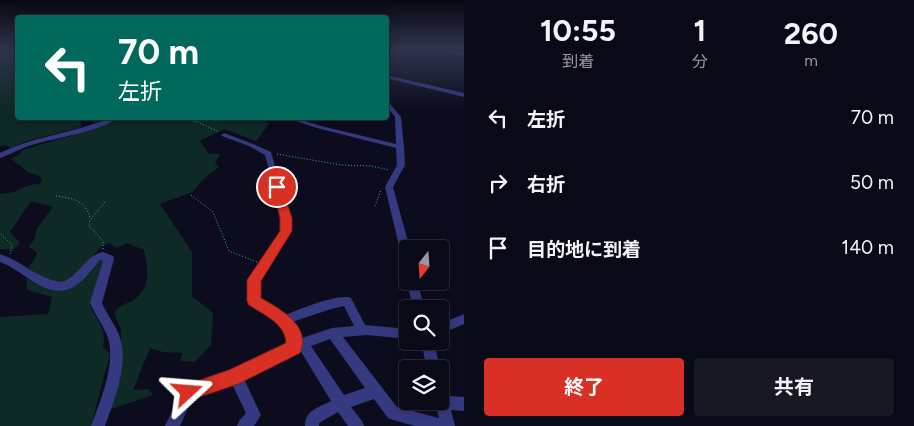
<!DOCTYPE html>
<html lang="ja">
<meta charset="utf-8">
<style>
body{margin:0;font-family:Figtree,"Noto Sans JP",sans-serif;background:#181724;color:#f1f3f6;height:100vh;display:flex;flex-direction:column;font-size:19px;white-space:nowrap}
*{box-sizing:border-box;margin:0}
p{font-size:16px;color:#999aa1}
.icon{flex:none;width:28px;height:28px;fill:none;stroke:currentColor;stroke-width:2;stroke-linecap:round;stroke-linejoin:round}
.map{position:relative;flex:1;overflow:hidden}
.drawer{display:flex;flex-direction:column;background:#0a0917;width:450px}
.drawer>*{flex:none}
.banner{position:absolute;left:15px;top:15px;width:374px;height:105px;border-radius:5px;box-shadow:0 2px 12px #0003,0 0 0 1px #2a2a36;background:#00695c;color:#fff;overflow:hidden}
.needle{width:32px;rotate:197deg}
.buttons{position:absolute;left:399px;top:240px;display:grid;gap:10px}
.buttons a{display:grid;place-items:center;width:50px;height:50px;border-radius:5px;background:#0a0917;box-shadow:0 2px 12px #0003,0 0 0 1px #2a2a36;font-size:25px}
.pin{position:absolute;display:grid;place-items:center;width:42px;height:42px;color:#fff;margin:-21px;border:2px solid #fff;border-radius:50%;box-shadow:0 1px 5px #0007}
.me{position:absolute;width:55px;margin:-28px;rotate:71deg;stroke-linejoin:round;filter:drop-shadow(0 0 4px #0008)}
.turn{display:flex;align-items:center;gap:18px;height:105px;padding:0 20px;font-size:22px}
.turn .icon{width:65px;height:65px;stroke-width:2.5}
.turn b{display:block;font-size:35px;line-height:42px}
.eta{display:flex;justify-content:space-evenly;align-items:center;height:85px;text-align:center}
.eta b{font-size:30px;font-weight:700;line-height:35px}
.action{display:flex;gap:10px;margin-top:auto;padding:10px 20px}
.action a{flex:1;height:58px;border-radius:5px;background:#d93025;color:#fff;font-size:20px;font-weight:700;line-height:58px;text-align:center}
.action a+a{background:#181724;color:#f1f3f6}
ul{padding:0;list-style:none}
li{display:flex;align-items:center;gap:15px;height:65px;padding:0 20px}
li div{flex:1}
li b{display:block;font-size:19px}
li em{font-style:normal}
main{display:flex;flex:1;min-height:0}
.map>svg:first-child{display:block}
</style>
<main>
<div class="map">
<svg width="464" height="426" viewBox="0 0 464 426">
<rect width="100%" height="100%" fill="#0d0c1f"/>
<g fill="#0e2926">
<path d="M0 49H17L18 118H106L94 123 88 118 80 122 82 127 27 141 11 148 6 145 0 146Z"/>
<path d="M123 118H261L269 124 256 141 224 129 200 141 209 154H220L215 163 219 167 207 176 192 192 160 204 192 252V296L213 313 211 345 195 362 180 361 183 353 163 352 150 348 133 390 149 389 153 395 111 409 121 351V330L114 313C123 301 127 306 136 298 151 286 148 267 144 250L127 243 117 248 110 243C101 245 98 250 92 257 66 290 63 291 28 268L35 258 37 252 28 247 34 240 37 228 53 207 31 201 10 232 20 243 13 250 0 249V194C5 193 12 193 16 191 25 187 29 184 39 184L42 180 40 176 28 172 11 159 20 154 22 150 88 131Z"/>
<path d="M98 260 103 261 90 307C98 320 107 331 103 347L110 354 91 426H0V317L48 314 52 297 27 290 26 278C68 297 68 295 98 260Z"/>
</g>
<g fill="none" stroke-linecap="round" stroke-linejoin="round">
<g stroke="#29b49e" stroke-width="1" stroke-dasharray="1 2" stroke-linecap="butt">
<path d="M180 118 198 122 219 132"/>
<path d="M277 154 341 165 371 166 389 170"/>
<path d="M191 195 213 212 229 251 257 262"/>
<path d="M56 196C72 198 87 201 90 219"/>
<path d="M375 206 381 190"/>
<path d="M1 234 12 245 10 254"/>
<path d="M103 249V241L89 226 90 220 105 202"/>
</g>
<g fill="#353980" fill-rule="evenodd">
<path d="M388 49H392L388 60 386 61Z"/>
<path d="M431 49H441L464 53V55Z"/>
<path d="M386 75 464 93V97L386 78Z"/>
<path d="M386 99 401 117 404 147 405 165 393 187 410 249H408V266L404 265 403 262 385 187 397 165 396 148 317 128 287 118H295L321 126 396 144 395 117 386 105Z"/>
<path d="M110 118H117C97 133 57 137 32 145 21 148 11 154 0 158V153C35 136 74 133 110 118Z"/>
<path d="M224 133 253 144 271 152 290 218 291 231 259 280 260 299 285 315C299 310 338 293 351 298L365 325 408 329V339L367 335 343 337 397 407 439 418 435 401H440V386L445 388 448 396 464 397V411L451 410 455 426H415L393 420 388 418 374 399 351 407 362 421 364 426H348L338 412 319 423V426H305C305 410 318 408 331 401L300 350 244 379 261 415 254 426H237L239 421 246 413 232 384 193 397 180 426H165L183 387 230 372 287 344C285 323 267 314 250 304L248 301 249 280 281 231 282 218 265 155 249 146 222 136 221 135ZM344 306 354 326 332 328 299 339 292 322 331 309ZM330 339 365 388 344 395 311 346Z"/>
<path d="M103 252 113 256 114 259 102 303C107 315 116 325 120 338 129 364 114 401 105 426H91C100 402 116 364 108 338 104 326 95 315 90 303L103 261 100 260C92 269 85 280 75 286 48 303 24 270 0 262V254C22 261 39 280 62 282 79 277 85 255 103 252Z"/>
<path d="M408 279V281H417L425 309H413L407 281Z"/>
<path d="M464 314V324L440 334V324Z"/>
<path d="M421 341H433L441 369 440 370V369H427Z"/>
</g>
</g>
<linearGradient id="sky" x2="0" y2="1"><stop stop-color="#070711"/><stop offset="0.45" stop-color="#2f344d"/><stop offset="1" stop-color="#2f344d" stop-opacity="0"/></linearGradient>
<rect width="464" height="109" fill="url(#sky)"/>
<path fill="#d93025" stroke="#8d1f18" d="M277 184 282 187 292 218V231L261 281V298C280 309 312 326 300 353L238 384 188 401 182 399 179 392 182 386 229 370 286 343C285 323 264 315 249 305L247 301V280L280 231V218L272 187Z"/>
</svg>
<div class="buttons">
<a><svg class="needle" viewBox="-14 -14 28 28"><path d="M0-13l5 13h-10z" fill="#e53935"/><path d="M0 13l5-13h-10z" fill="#999aa1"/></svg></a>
<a><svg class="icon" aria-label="search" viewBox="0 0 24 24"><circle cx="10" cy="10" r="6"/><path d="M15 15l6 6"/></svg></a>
<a><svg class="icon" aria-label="layers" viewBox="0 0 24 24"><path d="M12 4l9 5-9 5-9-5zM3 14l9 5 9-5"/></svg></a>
</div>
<div class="pin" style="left:277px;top:187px;background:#d93025"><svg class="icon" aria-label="arrive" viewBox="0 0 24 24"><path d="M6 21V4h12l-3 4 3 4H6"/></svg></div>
<svg class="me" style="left:188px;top:392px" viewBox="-20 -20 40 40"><path d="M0-17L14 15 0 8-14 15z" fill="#d93025" stroke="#fff" stroke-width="4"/></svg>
<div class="banner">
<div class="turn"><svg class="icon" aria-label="left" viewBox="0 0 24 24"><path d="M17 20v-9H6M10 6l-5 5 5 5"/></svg><div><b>70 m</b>左折</div></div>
</div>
</div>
<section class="drawer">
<div class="eta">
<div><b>10:55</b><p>到着</p></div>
<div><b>1</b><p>分</p></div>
<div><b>260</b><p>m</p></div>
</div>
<ul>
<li><svg class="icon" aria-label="left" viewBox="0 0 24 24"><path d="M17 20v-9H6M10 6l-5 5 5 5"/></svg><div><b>左折</b></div><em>70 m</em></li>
<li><svg class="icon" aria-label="right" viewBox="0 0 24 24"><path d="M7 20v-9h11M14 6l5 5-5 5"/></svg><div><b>右折</b></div><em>50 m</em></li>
<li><svg class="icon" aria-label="arrive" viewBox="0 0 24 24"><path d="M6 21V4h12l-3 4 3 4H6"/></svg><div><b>目的地に到着</b></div><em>140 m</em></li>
</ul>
<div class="action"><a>終了</a><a>共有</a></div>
</section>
</main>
